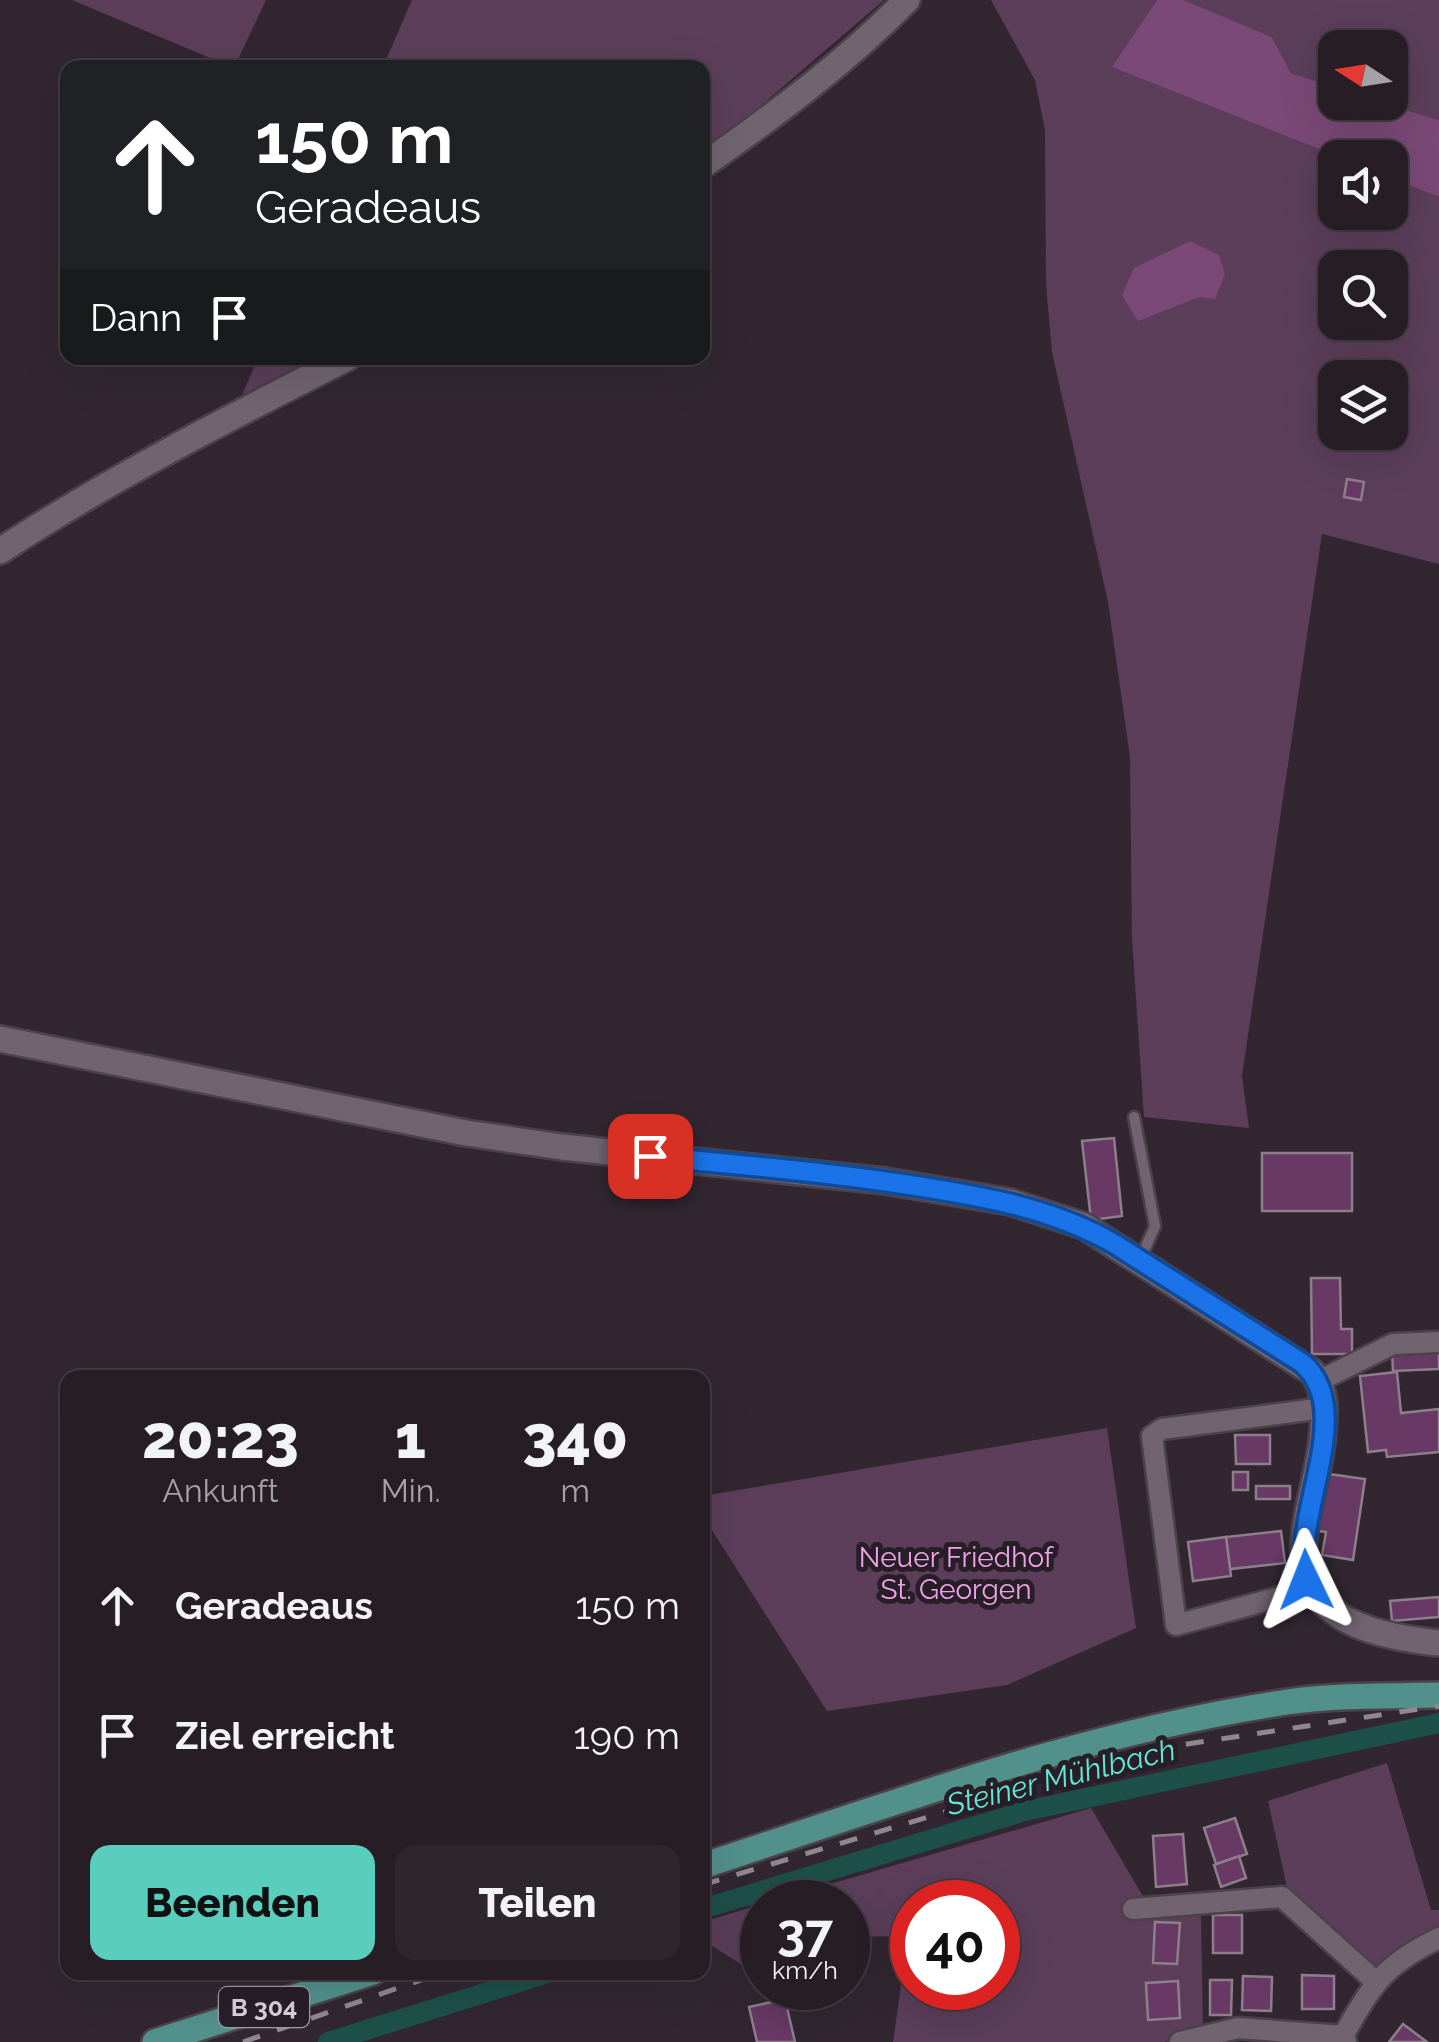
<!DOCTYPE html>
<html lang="de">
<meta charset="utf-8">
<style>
body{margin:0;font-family:Raleway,sans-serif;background:#2e262d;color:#f1f3f6;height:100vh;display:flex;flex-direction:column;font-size:38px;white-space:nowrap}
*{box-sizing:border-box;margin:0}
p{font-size:32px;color:#a4a2a7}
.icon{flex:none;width:55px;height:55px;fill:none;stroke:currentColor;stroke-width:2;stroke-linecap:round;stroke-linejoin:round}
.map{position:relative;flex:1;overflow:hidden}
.drawer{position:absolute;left:60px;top:1370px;width:650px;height:610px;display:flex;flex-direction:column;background:#261d25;border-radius:20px;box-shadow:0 10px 40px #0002,0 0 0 2px #423b42}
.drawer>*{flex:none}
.banner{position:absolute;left:60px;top:60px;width:650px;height:305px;border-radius:20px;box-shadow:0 10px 40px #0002,0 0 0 2px #423b42;background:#202124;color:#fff;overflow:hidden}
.needle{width:65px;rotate:282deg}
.buttons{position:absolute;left:1318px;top:30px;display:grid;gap:20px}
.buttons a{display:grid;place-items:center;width:90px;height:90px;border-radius:20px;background:#261d25;box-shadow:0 10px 40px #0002,0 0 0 2px #423b42;font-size:50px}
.speed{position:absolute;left:740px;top:1880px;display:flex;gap:20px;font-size:50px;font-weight:700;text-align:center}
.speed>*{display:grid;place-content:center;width:130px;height:130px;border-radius:50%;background:#261d25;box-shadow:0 10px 40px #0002,0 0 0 2px #423b42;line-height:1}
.speed small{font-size:25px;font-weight:400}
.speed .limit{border:15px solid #d22;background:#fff;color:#111}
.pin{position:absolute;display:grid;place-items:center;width:85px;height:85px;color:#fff;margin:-42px;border-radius:20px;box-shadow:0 5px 15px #0006}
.me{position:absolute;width:110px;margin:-55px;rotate:358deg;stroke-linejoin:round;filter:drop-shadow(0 0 8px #0008)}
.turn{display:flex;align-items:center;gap:35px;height:210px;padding:0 30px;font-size:45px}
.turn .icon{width:130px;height:130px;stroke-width:2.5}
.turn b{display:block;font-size:70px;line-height:85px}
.then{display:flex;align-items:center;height:95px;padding:0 30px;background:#0003;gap:20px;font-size:38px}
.eta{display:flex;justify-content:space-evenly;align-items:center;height:170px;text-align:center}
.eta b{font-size:60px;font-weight:800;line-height:70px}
.cta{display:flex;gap:20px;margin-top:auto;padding:20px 30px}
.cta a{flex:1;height:115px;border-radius:20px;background:#59cebe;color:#111;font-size:40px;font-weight:800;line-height:115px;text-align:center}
.cta a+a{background:#2e262d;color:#f1f3f6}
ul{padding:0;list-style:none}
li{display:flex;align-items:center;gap:30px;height:130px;padding:0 30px}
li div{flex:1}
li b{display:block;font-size:38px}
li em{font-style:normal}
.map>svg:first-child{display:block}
</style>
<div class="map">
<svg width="1439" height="2042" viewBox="0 0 1439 2042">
<rect width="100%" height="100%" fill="#322731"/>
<g fill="#5c3e5a" fill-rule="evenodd">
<path d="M72 0H266L234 68Z"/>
<path d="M412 0H884L751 114 703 147 702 68 383 67Z"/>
<path d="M991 0H1157L1113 67 1339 157 1335 158V212H1390V178L1439 197V564L1322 534 1242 1076 1249 1128 1144 1117 1132 938 1130 757 1108 602 1052 352 1046 284 1045 130 1035 80ZM1335 268H1390V322H1335ZM1335 378H1390V432H1335Z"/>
<path d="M1184 0H1439V120L1383 103 1390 102V48H1335V87L1291 73 1272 37Z"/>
<path d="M258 358H314L242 395Z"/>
<path d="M1107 1428 1136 1628 1007 1685 827 1711 703 1516V1496Z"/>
<path d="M1387 1763 1431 1910H1439V1927L1426 1931 1383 1966H1364L1288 1892 1268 1801Z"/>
<path d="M1091 1808 1154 1915H1201L1203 2030 1164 2042H893L908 1936 848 1937V1902H769ZM912 1902H998V1988H912Z"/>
<path d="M762 1904V1977L704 1941 706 1921Z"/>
</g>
<g fill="#7a4977">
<path d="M1157 0H1184L1272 37 1291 73 1335 87V102L1383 103 1439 120V197L1390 178V158L1339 157 1112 67Z"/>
<path d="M1190 241 1219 255 1225 274 1215 299 1199 297 1138 321 1122 295 1134 268Z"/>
</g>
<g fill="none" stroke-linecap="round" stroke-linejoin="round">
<g stroke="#1d5049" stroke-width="20">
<path d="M702 1909 1025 1811 1439 1723"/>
<path d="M328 2042 551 1972"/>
</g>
</g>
<g fill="#683965" stroke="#8c7f8b" stroke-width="2.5">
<path d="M1347 479 1364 482 1361 500 1344 497Z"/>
<path d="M1114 1138 1122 1216 1091 1220 1082 1141Z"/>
<rect x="1262" y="1153" width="90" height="58"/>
<path d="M1311 1278H1340L1341 1329H1352V1354H1312Z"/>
<path d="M1439 1351V1369L1393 1371 1392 1352Z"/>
<path d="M1397 1372 1401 1413 1439 1409V1452L1387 1457 1386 1450 1368 1452 1360 1376Z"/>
<path d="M1235 1435H1270V1464H1236Z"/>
<rect x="1233" y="1472" width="15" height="18"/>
<path d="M1322 1473 1365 1479 1353 1560 1322 1555 1326 1532 1318 1531Z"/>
<rect x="1256" y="1486" width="34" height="13"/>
<path d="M1281 1531 1285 1563 1230 1569 1226 1537Z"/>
<path d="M1226 1537 1231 1576 1193 1581 1188 1542Z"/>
<path d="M1439 1597V1617L1392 1621 1390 1601Z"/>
<path d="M1235 1818 1247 1854 1216 1864 1204 1828Z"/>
<path d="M1183 1834 1187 1884 1156 1887 1153 1836Z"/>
<path d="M1239 1856 1246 1878 1221 1887 1214 1865Z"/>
<rect x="1213" y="1915" width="29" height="38"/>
<path d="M1155 1922 1180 1923 1177 1964 1153 1963Z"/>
<path d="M1302 1975 1334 1976V2009H1302Z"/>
<path d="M1243 1976 1272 1977 1271 2011 1242 2010Z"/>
<path d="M1210 1980H1232L1231 2015H1210Z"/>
<path d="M1178 1981 1180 2018 1148 2020 1146 1983Z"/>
<path d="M785 1999 795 2042H757L749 2007Z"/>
<path d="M1403 2024 1427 2042H1389Z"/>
</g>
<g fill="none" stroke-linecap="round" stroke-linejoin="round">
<defs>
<path id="service" d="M1134 1117 1155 1226 1140 1260"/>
<g id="minor">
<path d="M1319 1381 1393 1344 1439 1342"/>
<path d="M1310 1589 1176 1625 1152 1436 1162 1429 1324 1408"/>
<path d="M1133 1909 1282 1897 1375 1981"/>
<path d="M1180 2042 1238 2028 1343 2036 1346 2042"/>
<path d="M1343 2042V2036C1373 1984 1383 1965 1439 1938"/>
</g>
<path id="tertiary" d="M0 1039 466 1133 562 1147 885 1181 1010 1202 1084 1226 1312 1372C1326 1390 1325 1410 1323 1431 1321 1465 1309 1497 1305 1531 1293 1618 1370 1636 1439 1643"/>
<g id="secondary">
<path d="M702 166C775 115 845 63 907 0"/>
<path d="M0 551C111 478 229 418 347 358"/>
</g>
<g id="primary">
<path d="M702 1866C895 1803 1086 1732 1287 1702 1337 1695 1389 1696 1439 1695"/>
<path d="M155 2042 373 1972"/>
</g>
</defs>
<use href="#service" stroke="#4b424a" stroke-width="15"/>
<use href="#minor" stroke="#4b424a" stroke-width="25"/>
<use href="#tertiary" stroke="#4b424a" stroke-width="30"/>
<use href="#secondary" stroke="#4b424a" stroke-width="30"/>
<use href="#primary" stroke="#4b424a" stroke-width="30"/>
<use href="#service" stroke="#716470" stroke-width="10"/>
<use href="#minor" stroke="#716470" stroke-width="20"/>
<use href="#tertiary" stroke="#716470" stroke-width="25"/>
<use href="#secondary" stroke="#716470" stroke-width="25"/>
<use href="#primary" stroke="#52908c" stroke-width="25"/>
<g stroke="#908790" stroke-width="5" stroke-dasharray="18 18" stroke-linecap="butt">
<path d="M702 1885 1091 1768 1181 1745 1439 1706"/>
<path d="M243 2042 444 1972"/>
</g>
</g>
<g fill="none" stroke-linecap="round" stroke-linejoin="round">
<defs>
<path id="route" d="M650 1156C738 1165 828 1172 916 1186 986 1197 1051 1208 1113 1243L1302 1363C1358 1410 1291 1516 1306 1580"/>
</defs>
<use href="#route" stroke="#114b97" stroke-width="25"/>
<use href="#route" stroke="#1a73e8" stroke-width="18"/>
</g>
<g text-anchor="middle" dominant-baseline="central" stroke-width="10" stroke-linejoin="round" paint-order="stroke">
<rect fill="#281e27" stroke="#a29ba2" stroke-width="2.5" x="219" y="1987" width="90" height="40" rx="8"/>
<g font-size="25" font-weight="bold" fill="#d7d0d7">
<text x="264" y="2007">B 304</text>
</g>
<g font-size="28" fill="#eca3e7" stroke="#281e27">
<text x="956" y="1557">Neuer Friedhof<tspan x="956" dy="32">St. Georgen</tspan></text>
</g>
<g font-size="30" font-style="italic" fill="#60e9d7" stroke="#281e27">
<text transform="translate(1061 1777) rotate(-14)">Steiner Mühlbach</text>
</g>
</g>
</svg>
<div class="buttons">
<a><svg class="needle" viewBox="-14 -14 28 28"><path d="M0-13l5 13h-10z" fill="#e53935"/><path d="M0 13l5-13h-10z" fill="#a4a2a7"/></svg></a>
<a><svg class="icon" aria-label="sound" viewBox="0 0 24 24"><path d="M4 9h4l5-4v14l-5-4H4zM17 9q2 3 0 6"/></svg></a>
<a><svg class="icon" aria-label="search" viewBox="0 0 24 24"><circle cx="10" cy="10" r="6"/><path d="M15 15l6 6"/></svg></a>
<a><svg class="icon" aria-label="layers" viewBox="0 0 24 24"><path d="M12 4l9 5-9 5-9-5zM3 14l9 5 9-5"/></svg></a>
</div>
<div class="speed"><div>37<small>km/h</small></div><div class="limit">40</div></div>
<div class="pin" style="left:650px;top:1156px;background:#d93025"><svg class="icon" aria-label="arrive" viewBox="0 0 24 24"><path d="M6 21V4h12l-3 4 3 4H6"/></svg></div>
<svg class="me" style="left:1306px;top:1580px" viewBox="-20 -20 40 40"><path d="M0-17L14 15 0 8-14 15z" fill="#1a73e8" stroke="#fff" stroke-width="4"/></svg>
<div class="banner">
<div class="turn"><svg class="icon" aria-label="ahead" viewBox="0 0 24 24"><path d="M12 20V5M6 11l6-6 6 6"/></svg><div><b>150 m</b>Geradeaus</div></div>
<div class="then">Dann<svg class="icon" aria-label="arrive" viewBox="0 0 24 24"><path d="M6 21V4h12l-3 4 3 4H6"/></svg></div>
</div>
<section class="drawer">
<div class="eta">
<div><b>20:23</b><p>Ankunft</p></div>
<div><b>1</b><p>Min.</p></div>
<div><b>340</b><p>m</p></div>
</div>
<ul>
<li><svg class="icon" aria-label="ahead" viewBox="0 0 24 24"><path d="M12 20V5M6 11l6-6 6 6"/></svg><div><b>Geradeaus</b></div><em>150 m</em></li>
<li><svg class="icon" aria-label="arrive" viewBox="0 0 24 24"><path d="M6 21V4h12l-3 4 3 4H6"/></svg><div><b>Ziel erreicht</b></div><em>190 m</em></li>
</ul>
<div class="cta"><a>Beenden</a><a>Teilen</a></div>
</section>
</div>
